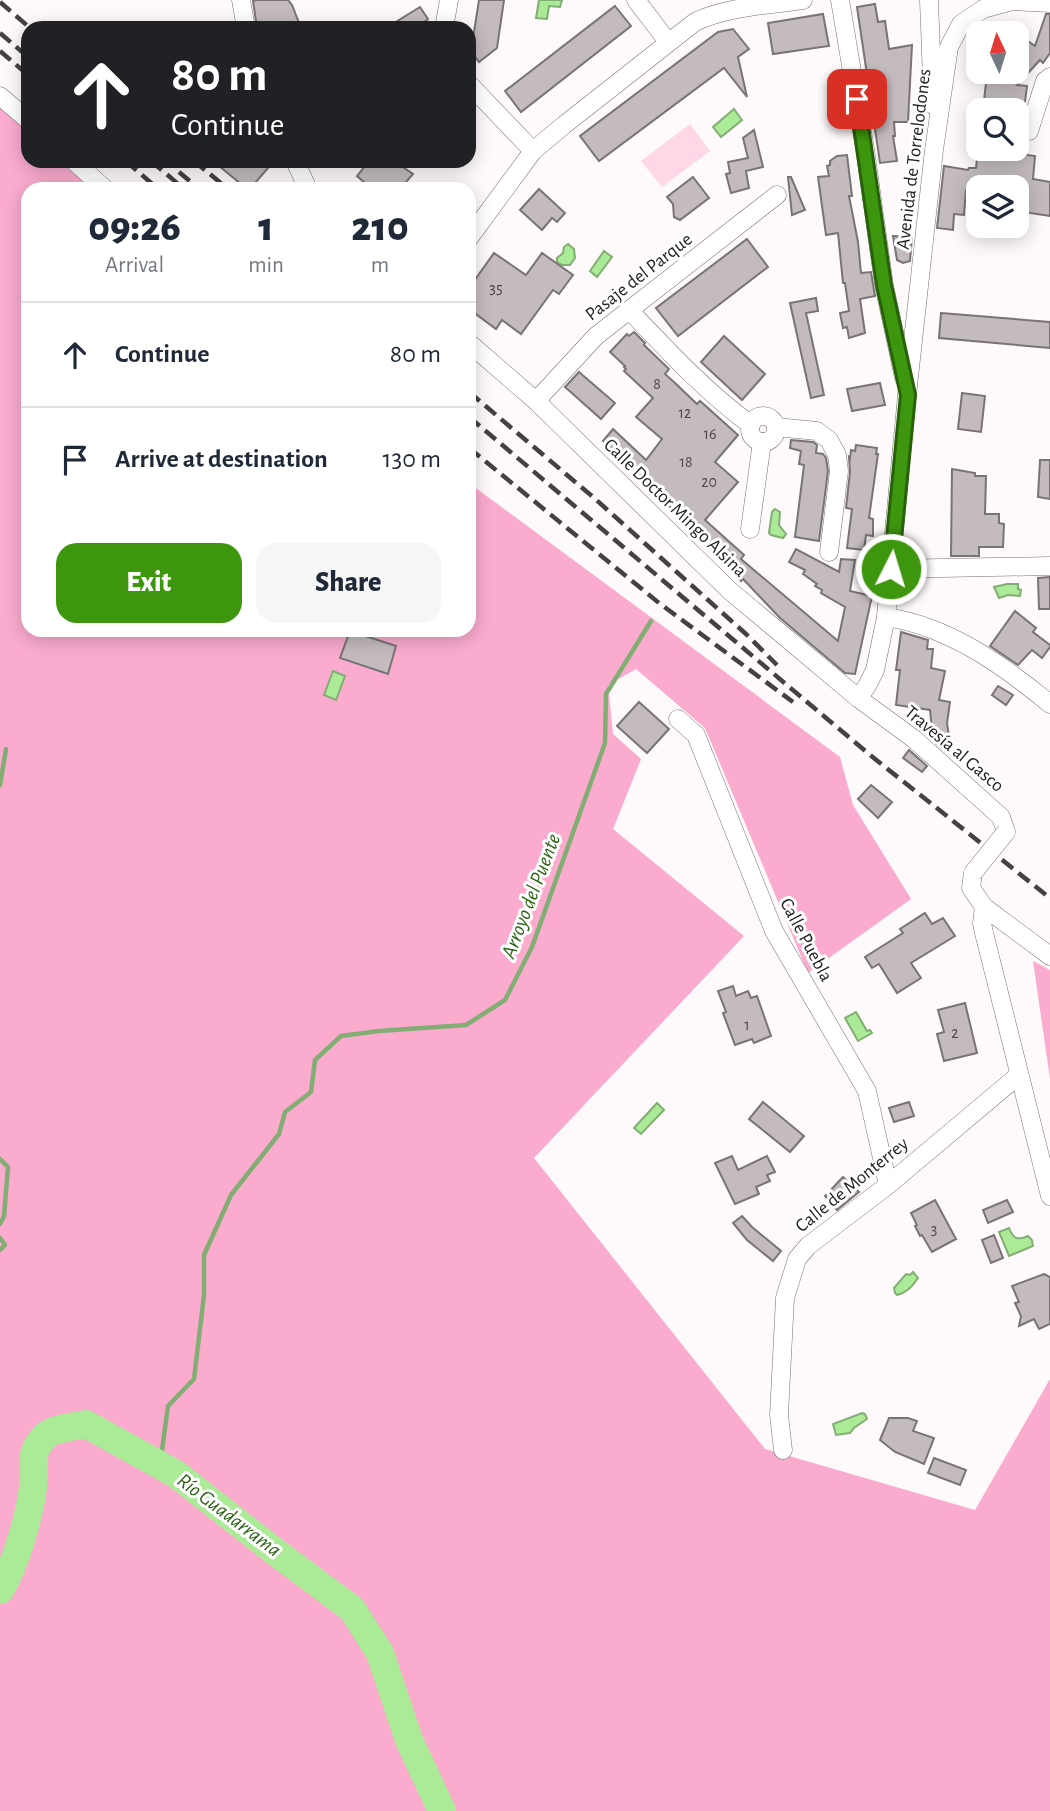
<!DOCTYPE html>
<meta charset="utf-8">
<style>
body{margin:0;font-family:"Alegreya Sans",sans-serif;background:#f6f6f7;color:#1f2937;height:100vh;display:flex;flex-direction:column;font-size:26px;white-space:nowrap}
*{box-sizing:border-box;margin:0}
p{font-size:23px;color:#747a83}
.icon{flex:none;width:38px;height:38px;fill:none;stroke:currentColor;stroke-width:2;stroke-linecap:round;stroke-linejoin:round}
.map{position:relative;flex:1;overflow:hidden}
.details{position:absolute;left:21px;top:182px;width:455px;height:455px;display:flex;flex-direction:column;background:#fff;border-radius:21px;box-shadow:0 4px 18px #0003}
.details>*{flex:none}
.banner{position:absolute;left:21px;top:21px;width:455px;height:147px;border-radius:21px;box-shadow:0 4px 18px #0003;background:#202124;color:#fff;overflow:hidden}
.needle{width:46px;rotate:356deg}
.controls{position:absolute;left:966px;top:21px;display:grid;gap:14px}
.controls a{display:grid;place-items:center;width:63px;height:63px;border-radius:14px;background:#fff;box-shadow:0 4px 18px #0003;font-size:35px}
.pin{position:absolute;display:grid;place-items:center;width:60px;height:60px;color:#fff;margin:-30px;border-radius:14px;box-shadow:0 4px 10px #0006}
.me{position:absolute;width:77px;margin:-38px;rotate:5deg;stroke-linejoin:round;filter:drop-shadow(0 0 5px #0008)}
.turn{display:flex;align-items:center;gap:24px;height:147px;padding:0 35px;font-size:32px}
.turn .icon{width:91px;height:91px;stroke-width:2.5}
.turn b{display:block;font-size:49px;line-height:60px}
.eta{display:flex;justify-content:space-evenly;align-items:center;height:119px;text-align:center}
.eta b{font-size:42px;font-weight:800;line-height:49px}
.primary-button{display:flex;gap:14px;margin-top:auto;padding:14px 35px}
.primary-button a{flex:1;height:80px;border-radius:21px;background:#3d960d;color:#fff;font-size:28px;font-weight:800;line-height:80px;text-align:center}
.primary-button a+a{background:#f6f6f7;color:#1f2937}
ul{padding:0;list-style:none}
li{display:flex;align-items:center;gap:21px;height:105px;padding:0 35px;border-top:2px solid #e0e1e3}
li div{flex:1}
li b{display:block;font-size:26px}
li em{font-style:normal}
.map>svg:first-child{display:block}
</style>
<div class="map">
<svg width="1050" height="1811" viewBox="0 0 1050 1811">
<rect width="100%" height="100%" fill="#fef9fb"/>
<path fill="#ffd7e7" d="M690 124 710 151 662 187 641 161Z"/>
<g fill="#faabce">
<path d="M0 93 28 120V161H69L98 189H28V630H469V483L840 757 853 805 911 899 808 973 705 728 636 669 608 685 613 734 641 759 613 829 744 936 534 1158 765 1449 975 1510 1050 1379V1811H0Z"/>
<path d="M1033 961 1050 970V1080V1079Z"/>
</g>
<g fill="#abea97" stroke="#82ae74" stroke-width="2">
<path d="M539 0H562L560 7 549 6 547 19 536 18Z"/>
<path d="M734 109 742 120 721 137 713 127Z"/>
<path d="M568 244 574 249 575 258 570 265H562L557 262V258L563 253 564 247Z"/>
<path d="M604 251 612 257 597 277 590 271Z"/>
<path d="M775 509 780 512 779 525 786 534 783 538 771 535 769 533 772 512Z"/>
<path d="M1007 584H1018V589L1021 590 1020 596 1008 595 999 598 994 587Z"/>
<path d="M333 671 345 676 336 700 324 695Z"/>
<path d="M856 1012 867 1031 870 1030 872 1033 858 1041 845 1018Z"/>
<path d="M657 1103 664 1110 641 1134 634 1128Z"/>
<path d="M1009 1228C1013 1238 1017 1241 1028 1236 1033 1240 1032 1241 1033 1246L1009 1256 999 1232Z"/>
<path d="M913 1272 918 1278C913 1286 907 1293 897 1295L895 1293 894 1288 906 1274 910 1275Z"/>
<path d="M862 1413 865 1414 867 1419 854 1428 850 1433 836 1435 833 1424Z"/>
</g>
<g fill="none" stroke-linecap="round" stroke-linejoin="round">
<g stroke="#82ae74" stroke-width="4.5">
<path d="M0 785 6 749"/>
<path d="M0 1159 8 1167 4 1216 0 1224"/>
<path d="M0 1238 5 1245 0 1250"/>
<path d="M160 1465 168 1406 194 1379 204 1295V1255L231 1195 279 1134 285 1112 311 1092 315 1060 341 1036 379 1031 466 1025 505 1000 532 947 605 743 606 694 651 621"/>
</g>
<path stroke="#abea97" stroke-width="28" d="M0 1590C15 1567 30 1514 33 1487 36 1464 27 1455 45 1436 52 1429 76 1426 86 1424L176 1474 273 1550 352 1609 380 1653 409 1740 442 1811"/>
</g>
<g fill="#c3bbbe" stroke="#7a7375" stroke-width="2">
<path d="M256 0H288L292 5 301 28H257L253 1Z"/>
<path d="M479 0H504L497 48 479 62 471 51Z"/>
<path d="M875 4 878 22 885 21 889 49 912 45 908 122H894L895 136H893L897 161 880 163 857 7Z"/>
<path d="M615 6 631 26 521 112 505 91Z"/>
<path d="M420 7 428 19 423 23 426 28H386Z"/>
<path d="M823 14 829 46 773 54 768 23Z"/>
<path d="M1046 14H1050V53L1043 63 1040 60 1017 85 1027 86 1024 110 983 109 986 83 982 82 987 72H992L1017 82V49L1025 39 1035 46Z"/>
<path d="M733 29 749 49 738 57 747 97 724 68 599 161 580 136 718 32Z"/>
<path d="M754 130 763 167 746 171 749 188 731 193 726 174 730 173 728 162 748 158 743 138Z"/>
<path d="M978 149H1021L1027 155 1035 156 1033 179 1050 182V216L1017 211V187H978V191L966 190 964 215 954 214 953 230 937 228 944 166 968 170 969 168H976Z"/>
<path d="M847 155 852 196H849L858 242 861 273 871 272 875 296 860 299 865 333 849 338 847 327 843 328 840 313 849 311 845 283H843L838 233 826 235 818 177 829 176 827 166 830 165V161L837 156Z"/>
<path d="M213 161H274L250 189H247Z"/>
<path d="M369 161H394L413 174 400 189H372L357 176Z"/>
<path d="M693 177 709 198 680 220 674 217 673 204 667 197Z"/>
<path d="M788 177H791L805 210 792 215Z"/>
<path d="M539 189 565 213 557 222 552 218 542 230 520 210Z"/>
<path d="M893 236 912 237 910 261 903 263 897 260Z"/>
<path d="M747 239 768 267 678 336 656 308Z"/>
<path d="M494 253 526 275 542 253 573 275 559 294 553 290 521 334 502 320 496 329 469 309V288Z"/>
<path d="M816 298 818 311 806 313 824 395 811 398 790 303Z"/>
<path d="M941 313 1050 322V348L939 338Z"/>
<path d="M634 332 645 343 644 345 669 369 665 374 675 383 697 404 700 401 738 435 715 462 738 482 705 520 744 555 741 559 838 641 845 607 821 593 822 590 815 586 817 584 803 574 805 570 789 562 796 549 839 572 841 559 855 560 850 591 872 596 855 674 845 673 780 618 743 579 741 581 730 570 732 568 667 504 623 464 625 462 603 441 613 429 646 460 662 439 636 417 653 398 624 371 626 369 624 367 625 366 610 352 627 334 629 336Z"/>
<path d="M724 336 765 374 742 400 701 362Z"/>
<path d="M579 372 615 403 601 419 565 387Z"/>
<path d="M880 383 885 405 852 411 847 389Z"/>
<path d="M962 393 985 396 981 432 958 429Z"/>
<path d="M791 440 813 442 817 445 816 453 823 454 826 458 828 471 819 541 795 537 804 465 799 464 801 451 790 448Z"/>
<path d="M856 445 877 448 876 454H878L869 518 873 519V536L866 535 864 550 847 548 852 509 846 508 850 472 849 457 850 458 851 450 855 451Z"/>
<path d="M1040 460H1050V499L1038 497Z"/>
<path d="M952 469 975 473V476H986L985 514H999V523L1004 524 1003 547H979V556H951Z"/>
<path d="M1050 577V609H1039L1038 578Z"/>
<path d="M1015 611 1036 628 1033 632 1050 645V647L1042 658 1032 650 1018 665 990 646Z"/>
<path d="M350 631 396 646 388 674 340 658Z"/>
<path d="M901 632 928 640 927 649H933L931 668 945 671 939 700 950 702 947 723 951 751 946 752 933 741 930 710 896 705 900 670H896Z"/>
<path d="M998 686 1013 695 1006 705 992 695Z"/>
<path d="M639 702 669 729 647 753 617 726Z"/>
<path d="M909 750 927 766 922 772 903 758Z"/>
<path d="M871 785 892 802 878 818 858 799Z"/>
<path d="M925 913 932 924 943 918 955 936 911 963 921 978 897 993 879 964 872 968 865 957 903 933 900 929Z"/>
<path d="M733 986 736 996 748 991 751 998 757 996 771 1036 754 1043 752 1039 735 1045 723 1013 726 1012 718 991Z"/>
<path d="M965 1003 977 1053 944 1061 937 1034 944 1032 938 1010Z"/>
<path d="M763 1102 804 1136 790 1152 749 1119Z"/>
<path d="M909 1102 914 1116 894 1122 889 1108Z"/>
<path d="M732 1156 738 1170 767 1156 775 1172 767 1175 770 1181 756 1187 759 1194 735 1204 715 1163Z"/>
<path d="M843 1177 859 1192 837 1210 825 1196Z"/>
<path d="M935 1200 956 1239 932 1252 922 1235 920 1236 915 1226 917 1225 911 1213Z"/>
<path d="M1007 1200 1013 1212 988 1223 983 1210Z"/>
<path d="M742 1216 752 1227 781 1251 773 1261 747 1240 733 1223Z"/>
<path d="M994 1235 1003 1258 991 1263 982 1240Z"/>
<path d="M1044 1274 1050 1277V1324L1039 1329 1034 1319 1019 1326 1021 1316 1015 1303 1019 1302 1012 1286Z"/>
<path d="M889 1418H908L917 1421 913 1431 934 1438 924 1464 895 1452 880 1440Z"/>
<path d="M934 1458 966 1470 960 1485 928 1473Z"/>
</g>
<g fill="none" stroke-linecap="round" stroke-linejoin="round">
<defs>
<g id="street">
<path d="M241 0 246 28"/>
<path d="M636 0 668 42"/>
<path d="M840 0 865 149 884 285 904 378"/>
<path d="M929 0 933 105"/>
<path d="M444 28 449 0"/>
<path d="M469 84 533 151"/>
<path d="M0 96 28 120"/>
<path d="M1029 131 1045 81 1050 77"/>
<path d="M74 161 105 189"/>
<path d="M295 161 308 189"/>
<path d="M469 238 533 151 564 125 695 22C726 7 769 5 803 0"/>
<path d="M630 311C668 351 706 392 751 425"/>
<path d="M469 343 536 401 729 590 858 698 914 739 1001 817 1006 832"/>
<path d="M536 401 596 336 777 195"/>
<circle cx="763" cy="429" r="13"/>
<path d="M776 427 817 431 829 440 837 455 839 471 829 552"/>
<path d="M750 529 762 442"/>
<path d="M891 569 1050 566"/>
<path d="M886 617C948 626 1003 665 1050 704"/>
<path d="M858 698 867 686 875 670 886 617 907 395 934 150 949 47 961 24 983 9 1012 1 1050 3"/>
<path d="M678 719 696 735 774 931 867 1091 888 1185"/>
<path d="M973 873 971 888 984 907 1050 956"/>
<path d="M984 907 982 923 984 933 1050 1196"/>
<path d="M783 1450 779 1415 785 1298 797 1259 808 1246 888 1185 1019 1075"/>
</g>
</defs>
<use href="#street" stroke="#777073" stroke-width="19"/>
<use href="#street" stroke="#fff" stroke-width="18"/>
<g stroke="#454143" stroke-width="4.5" stroke-dasharray="14 7" stroke-linecap="butt">
<path d="M0 2 30 28"/>
<path d="M0 33 28 57"/>
<path d="M0 51 28 75"/>
<path d="M126 161 158 189"/>
<path d="M151 161 184 189"/>
<path d="M194 161 228 189"/>
<path d="M179 172 199 189"/>
<path d="M469 392 593 497 746 634 777 665"/>
<path d="M469 417 870 755 1050 898"/>
<path d="M469 448 659 603 793 702"/>
</g>
<defs>
<path id="street-bridge" d="M973 873 1006 832"/>
</defs>
<use href="#street-bridge" stroke="#777073" stroke-width="19" stroke-linecap="butt"/>
<use href="#street-bridge" stroke="#fff" stroke-width="18"/>
</g>
<g fill="none" stroke-linecap="round" stroke-linejoin="round">
<defs>
<path id="route" d="M857 99 884 285 908 395 891 569"/>
</defs>
<use href="#route" stroke="#286208" stroke-width="18"/>
<use href="#route" stroke="#3d960d" stroke-width="12"/>
</g>
<g text-anchor="middle" dominant-baseline="central" stroke-width="6" stroke-linejoin="round" paint-order="stroke">
<g font-size="16" fill="#4c4849">
<text x="496" y="288">35</text>
<text x="657" y="384">8</text>
<text x="685" y="413">12</text>
<text x="710" y="434">16</text>
<text x="686" y="462">18</text>
<text x="709" y="482">20</text>
<text x="747" y="1025">1</text>
<text x="955" y="1033">2</text>
<text x="934" y="1229">3</text>
</g>
<g font-size="19" fill="#242122" stroke="#fff">
<text transform="translate(914 159) rotate(-83)">Avenida de Torrelodones</text>
<text transform="translate(639 277) rotate(-38)">Pasaje del Parque</text>
<text transform="translate(675 508) rotate(44)">Calle Doctor Mingo Alsina</text>
<text transform="translate(954 749) rotate(40)">Travesía al Gasco</text>
<text transform="translate(806 940) rotate(62)">Calle Puebla</text>
<text transform="translate(852 1185) rotate(-39)">Calle de Monterrey</text>
</g>
<g font-size="21" font-style="italic" fill="#2c6414" stroke="#fff">
<text transform="translate(531 896) rotate(-69)">Arroyo del Puente</text>
<text transform="translate(229 1515) rotate(37)">Río Guadarrama</text>
</g>
</g>
</svg>
<div class="controls">
<a><svg class="needle" viewBox="-14 -14 28 28"><path d="M0-13l5 13h-10z" fill="#e53935"/><path d="M0 13l5-13h-10z" fill="#747a83"/></svg></a>
<a><svg class="icon" aria-label="search" viewBox="0 0 24 24"><circle cx="10" cy="10" r="6"/><path d="M15 15l6 6"/></svg></a>
<a><svg class="icon" aria-label="layers" viewBox="0 0 24 24"><path d="M12 4l9 5-9 5-9-5zM3 14l9 5 9-5"/></svg></a>
</div>
<div class="pin" style="left:857px;top:99px;background:#d93025"><svg class="icon" aria-label="arrive" viewBox="0 0 24 24"><path d="M6 21V4h12l-3 4 3 4H6"/></svg></div>
<svg class="me" style="left:891px;top:569px" viewBox="-20 -20 40 40"><circle r="17" fill="#3d960d" stroke="#fff" stroke-width="3"/><path d="M0-11L8 9 0 5-8 9z" fill="#fff"/></svg>
<div class="banner">
<div class="turn"><svg class="icon" aria-label="ahead" viewBox="0 0 24 24"><path d="M12 20V5M6 11l6-6 6 6"/></svg><div><b>80 m</b>Continue</div></div>
</div>
<section class="details">
<div class="eta">
<div><b>09:26</b><p>Arrival</p></div>
<div><b>1</b><p>min</p></div>
<div><b>210</b><p>m</p></div>
</div>
<ul>
<li><svg class="icon" aria-label="ahead" viewBox="0 0 24 24"><path d="M12 20V5M6 11l6-6 6 6"/></svg><div><b>Continue</b></div><em>80 m</em></li>
<li><svg class="icon" aria-label="arrive" viewBox="0 0 24 24"><path d="M6 21V4h12l-3 4 3 4H6"/></svg><div><b>Arrive at destination</b></div><em>130 m</em></li>
</ul>
<div class="primary-button"><a>Exit</a><a>Share</a></div>
</section>
</div>
